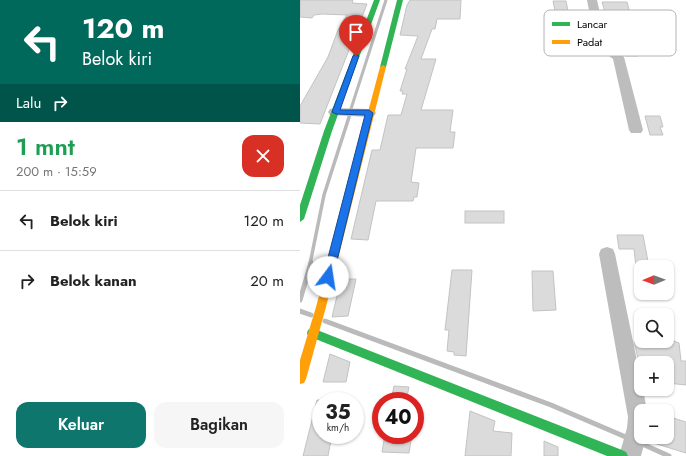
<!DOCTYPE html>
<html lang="id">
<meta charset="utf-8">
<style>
body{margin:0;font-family:Jost,sans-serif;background:#f6f6f6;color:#222;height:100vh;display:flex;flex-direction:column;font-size:15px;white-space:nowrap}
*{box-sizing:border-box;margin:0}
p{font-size:13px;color:#767676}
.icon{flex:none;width:22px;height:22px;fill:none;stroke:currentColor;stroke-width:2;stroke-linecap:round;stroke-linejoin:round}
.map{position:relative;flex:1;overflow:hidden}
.drawer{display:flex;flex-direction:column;background:#fff;width:300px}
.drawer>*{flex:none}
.top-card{background:#00695c;color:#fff;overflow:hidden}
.needle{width:26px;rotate:269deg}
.controls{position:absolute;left:334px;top:260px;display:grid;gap:8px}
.controls a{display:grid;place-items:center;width:40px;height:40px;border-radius:8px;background:#fff;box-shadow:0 1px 3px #0004;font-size:20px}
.speed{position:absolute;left:12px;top:392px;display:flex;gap:8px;font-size:20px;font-weight:700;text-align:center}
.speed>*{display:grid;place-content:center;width:52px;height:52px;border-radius:50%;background:#fff;box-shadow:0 1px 3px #0004;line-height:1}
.speed small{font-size:10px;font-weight:400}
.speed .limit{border:6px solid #d22;background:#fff;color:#111}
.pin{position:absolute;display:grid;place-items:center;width:34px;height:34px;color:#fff;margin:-41px -17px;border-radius:50% 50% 50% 0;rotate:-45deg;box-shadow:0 0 4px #0007}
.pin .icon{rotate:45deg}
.me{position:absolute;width:44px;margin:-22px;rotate:14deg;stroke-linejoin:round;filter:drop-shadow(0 0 3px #0008)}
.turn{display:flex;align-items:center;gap:14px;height:84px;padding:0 16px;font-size:18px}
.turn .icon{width:52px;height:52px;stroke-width:2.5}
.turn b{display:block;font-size:28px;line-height:34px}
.then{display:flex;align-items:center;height:38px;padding:0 16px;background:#0003;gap:8px;font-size:15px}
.round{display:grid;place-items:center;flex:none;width:42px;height:42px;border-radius:12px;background:#f6f6f6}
.summary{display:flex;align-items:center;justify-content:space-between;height:68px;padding:0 16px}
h1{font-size:24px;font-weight:600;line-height:30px;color:#1e9e55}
.action{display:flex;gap:8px;margin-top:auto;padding:8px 16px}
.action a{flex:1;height:46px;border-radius:12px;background:#0f766e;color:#fff;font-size:16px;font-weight:600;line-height:46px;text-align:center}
.action a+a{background:#f6f6f6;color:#222}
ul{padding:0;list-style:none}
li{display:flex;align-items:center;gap:12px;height:60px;padding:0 16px;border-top:1px solid #e0e0e0}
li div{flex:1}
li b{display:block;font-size:15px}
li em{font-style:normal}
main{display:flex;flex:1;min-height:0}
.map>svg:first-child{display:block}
</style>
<main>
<section class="drawer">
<div class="top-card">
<div class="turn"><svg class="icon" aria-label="left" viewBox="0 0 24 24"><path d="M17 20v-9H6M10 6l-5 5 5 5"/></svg><div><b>120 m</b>Belok kiri</div></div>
<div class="then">Lalu<svg class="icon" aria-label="right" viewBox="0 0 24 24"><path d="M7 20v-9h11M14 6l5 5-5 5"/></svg></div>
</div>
<div class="summary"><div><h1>1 mnt</h1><p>200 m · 15:59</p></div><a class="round" style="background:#d93025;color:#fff"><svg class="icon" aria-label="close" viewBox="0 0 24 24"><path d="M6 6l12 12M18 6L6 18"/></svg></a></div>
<ul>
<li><svg class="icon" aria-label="left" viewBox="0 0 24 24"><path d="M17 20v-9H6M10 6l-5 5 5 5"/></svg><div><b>Belok kiri</b></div><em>120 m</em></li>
<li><svg class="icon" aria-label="right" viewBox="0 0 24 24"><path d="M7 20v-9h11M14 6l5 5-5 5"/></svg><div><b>Belok kanan</b></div><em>20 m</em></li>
</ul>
<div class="action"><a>Keluar</a><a>Bagikan</a></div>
</section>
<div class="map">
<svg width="386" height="456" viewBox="0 0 386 456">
<rect width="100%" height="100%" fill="#fff"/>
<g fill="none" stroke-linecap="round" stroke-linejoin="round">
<path stroke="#bababa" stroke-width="3" d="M49 115 86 0"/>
<path stroke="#bababa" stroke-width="3.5" d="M10 264 24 195 50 114"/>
<g stroke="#bababa" stroke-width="5">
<path d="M0 300 11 263"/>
<path d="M0 311 11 315"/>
<path d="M25 321 251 405 328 438"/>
<path d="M340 443 369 456"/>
</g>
</g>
<g fill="#dbdbdb" stroke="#c3c3c3">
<path d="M0 0H53L52 3 67 4 20 124 0 123V106L28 57 38 30 47 15 22 14 14 15 12 18 0 17Z"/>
<path d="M110 0H161L160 19H137L135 29H132L121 59H136L121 110H153L150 132H155L153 148H116L111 182 119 183 117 197H114L113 201H76L68 240 51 239 72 150H80L88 115H101L107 94H102L103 91H100L107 69H105L118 36 100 35 107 5Z"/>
<path d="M253 1H266L268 11H255Z"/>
<path d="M302 2H327L330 13H326L338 56H326L316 27H313L309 12H305Z"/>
<path d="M345 116H360L363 127H360L363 135H350Z"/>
<rect x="165" y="211" width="39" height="12"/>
<path d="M317 235H343L349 267H336L334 249H319Z"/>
<path d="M152 270H172L166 356 154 355V352L147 351 149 330H145Z"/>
<path d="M232 271H253L256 310 233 311Z"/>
<path d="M41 279H56L48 316 32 317Z"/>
<path d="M334 341H374L379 343 381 361H386V385L367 383V363H339Z"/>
<path d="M30 354 50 362 46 382H23Z"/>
<path d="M94 386 109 387 106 401H91Z"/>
<path d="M17 400H21V435H32L28 456H3Z"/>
<path d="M170 411 195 421 193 431 212 433 211 456H165Z"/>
<path d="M367 416 386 422V453L347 441V437H367Z"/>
<path d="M85 435H112L109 453 82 452Z"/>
<path d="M244 441 258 447V456H244Z"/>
</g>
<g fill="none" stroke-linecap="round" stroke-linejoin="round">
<g fill="#bdbdbd" fill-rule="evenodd">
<path d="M287 0H297L307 44 324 57 343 130 341 133H331L329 130 313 59 296 46Z"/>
<path d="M35 108 69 109 74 110 76 113 74 116 69 117 30 115 28 112 30 109Z"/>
<path d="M307 247 313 249 315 254 341 380V389H343L347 411H341V437H346L341 456H319L327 428 328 417 299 254 301 249Z"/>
</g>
<g fill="#30b455" fill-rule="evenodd">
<path d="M74 0H80L32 131 4 219 0 222V205L24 131Z"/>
<path d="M97 0H103L86 67 83 69 80 67Z"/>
<path d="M12 328 322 450 326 452 328 456H307L8 336 7 333 8 330Z"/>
</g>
<path fill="#ff9f0a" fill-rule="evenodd" d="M83 65 86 67 26 307 6 379 4 383 0 384V360L16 307 80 67Z"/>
</g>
<path fill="#1a73e8" stroke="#114b97" d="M56 54 59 56 40 110H69L73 113 33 277 28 281 23 277 65 115 36 114 32 112 53 56Z"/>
<rect x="244" y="10" width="132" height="46" rx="6" fill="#fff" stroke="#b2b2b2" stroke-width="1"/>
<rect x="252" y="22" width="18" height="4" fill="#30b455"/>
<rect x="252" y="40" width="18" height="4" fill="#ff9f0a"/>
<g font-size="11" fill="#000">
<text x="277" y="28">Lancar</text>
<text x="277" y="46">Padat</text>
</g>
</svg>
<div class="controls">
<a><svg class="needle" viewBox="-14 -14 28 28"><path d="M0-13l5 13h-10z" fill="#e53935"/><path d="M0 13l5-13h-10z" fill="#767676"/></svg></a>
<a><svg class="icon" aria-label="search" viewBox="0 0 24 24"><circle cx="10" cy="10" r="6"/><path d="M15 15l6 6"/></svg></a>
<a>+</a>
<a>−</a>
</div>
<div class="speed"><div>35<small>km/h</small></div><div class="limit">40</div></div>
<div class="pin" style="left:56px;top:56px;background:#d93025"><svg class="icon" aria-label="arrive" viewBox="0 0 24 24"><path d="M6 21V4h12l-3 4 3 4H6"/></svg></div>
<svg class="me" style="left:28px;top:277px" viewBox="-20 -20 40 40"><circle r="19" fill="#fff"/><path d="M0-13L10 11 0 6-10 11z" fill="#1a73e8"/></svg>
</div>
</main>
